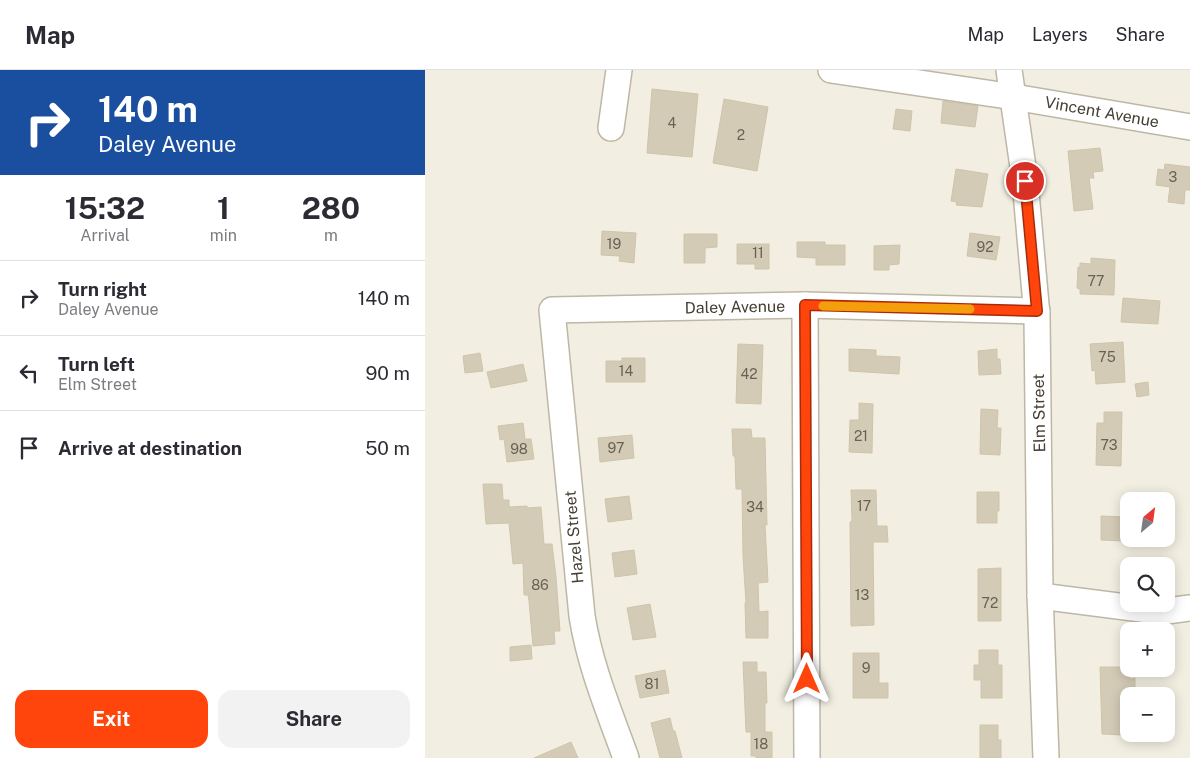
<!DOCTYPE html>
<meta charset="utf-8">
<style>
body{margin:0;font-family:"Public Sans",sans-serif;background:#f2f2f3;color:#2b2b33;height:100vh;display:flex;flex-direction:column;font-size:19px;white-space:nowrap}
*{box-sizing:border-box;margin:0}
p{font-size:16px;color:#7c7c81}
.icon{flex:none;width:28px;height:28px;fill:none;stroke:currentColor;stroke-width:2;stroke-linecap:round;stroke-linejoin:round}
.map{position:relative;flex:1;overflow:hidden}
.details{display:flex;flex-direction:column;background:#fff;width:425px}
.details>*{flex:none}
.guide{background:#1a4fa0;color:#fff;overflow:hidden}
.needle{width:32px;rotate:29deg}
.fabs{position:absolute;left:695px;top:422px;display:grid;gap:10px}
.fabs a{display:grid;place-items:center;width:55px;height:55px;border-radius:10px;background:#fff;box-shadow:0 2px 12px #0003;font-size:25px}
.pin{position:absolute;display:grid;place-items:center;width:42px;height:42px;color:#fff;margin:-21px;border:2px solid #fff;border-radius:50%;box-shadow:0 1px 5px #0007}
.me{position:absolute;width:55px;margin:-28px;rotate:0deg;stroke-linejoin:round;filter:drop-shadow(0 0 4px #0008)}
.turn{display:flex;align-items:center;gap:18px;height:105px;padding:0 15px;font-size:22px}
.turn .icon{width:65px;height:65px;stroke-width:2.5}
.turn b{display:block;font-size:35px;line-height:42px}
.eta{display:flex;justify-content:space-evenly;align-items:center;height:85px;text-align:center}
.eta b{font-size:30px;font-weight:700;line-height:35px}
.primary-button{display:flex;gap:10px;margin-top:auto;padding:10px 15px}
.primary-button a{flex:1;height:58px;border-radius:15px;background:#ff440c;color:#fff;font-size:20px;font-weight:700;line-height:58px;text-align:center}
.primary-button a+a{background:#f2f2f3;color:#2b2b33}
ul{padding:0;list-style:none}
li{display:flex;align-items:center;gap:15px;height:75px;padding:0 15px;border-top:1px solid #e1e1e2}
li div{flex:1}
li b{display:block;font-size:19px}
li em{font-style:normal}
header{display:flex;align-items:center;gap:30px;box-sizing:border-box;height:70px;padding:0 25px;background:#fff;border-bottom:1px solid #e1e1e2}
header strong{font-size:24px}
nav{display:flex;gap:28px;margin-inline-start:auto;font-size:18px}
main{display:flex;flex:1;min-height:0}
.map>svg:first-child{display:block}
</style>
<header>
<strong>Map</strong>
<nav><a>Map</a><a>Layers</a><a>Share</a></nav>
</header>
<main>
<section class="details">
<div class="guide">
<div class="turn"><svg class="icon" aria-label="right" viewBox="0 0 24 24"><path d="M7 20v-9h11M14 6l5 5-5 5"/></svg><div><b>140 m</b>Daley Avenue</div></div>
</div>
<div class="eta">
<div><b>15:32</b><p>Arrival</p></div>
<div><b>1</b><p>min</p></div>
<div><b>280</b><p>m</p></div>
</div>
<ul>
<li><svg class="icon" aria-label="right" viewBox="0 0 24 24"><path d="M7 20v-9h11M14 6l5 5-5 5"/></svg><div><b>Turn right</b><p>Daley Avenue</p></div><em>140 m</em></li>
<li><svg class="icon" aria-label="left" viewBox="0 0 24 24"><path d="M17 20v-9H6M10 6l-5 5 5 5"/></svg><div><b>Turn left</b><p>Elm Street</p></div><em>90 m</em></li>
<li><svg class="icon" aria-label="arrive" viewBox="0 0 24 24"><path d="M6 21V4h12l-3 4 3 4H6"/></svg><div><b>Arrive at destination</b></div><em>50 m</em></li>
</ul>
<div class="primary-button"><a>Exit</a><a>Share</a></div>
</section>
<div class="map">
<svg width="765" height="688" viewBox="0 0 765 688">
<rect width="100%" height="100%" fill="#f2efe2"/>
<g fill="#d4cbb7" stroke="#cfc4aa">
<path d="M227 19 273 24 267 87 222 83Z"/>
<path d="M299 29 343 37 332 101 288 93Z"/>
<path d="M518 31 553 36 550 57 516 53Z"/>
<path d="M471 39 487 41 485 61 468 59Z"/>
<path d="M675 78 678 101 668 102 669 108H664L668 139 649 141 643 81Z"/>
<path d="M740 94 765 97V120H760L759 134 743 132 745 117 731 115 733 99 739 100Z"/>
<path d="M531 99 563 104 557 137 531 135 532 132 526 131Z"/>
<path d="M177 161 211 163 209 193 194 191 195 186 176 185Z"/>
<path d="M545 163 575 167 571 190 542 186Z"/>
<path d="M259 164H292V177L280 178V193H259Z"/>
<path d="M372 172H400V175H420V195H391V188L372 187Z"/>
<path d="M312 174H344V199H330V194H312Z"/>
<path d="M475 175 474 194 464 195V200H449V176Z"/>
<path d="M666 188 690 190 689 225 655 224V219L652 218 653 197H655V193L666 194Z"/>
<path d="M698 228 735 231 733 254 696 252Z"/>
<path d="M698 272 700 312 671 314 670 300 667 301 665 274Z"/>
<path d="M313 274 338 275 336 334 311 333Z"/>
<path d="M424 279 451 280V286L475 287 474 304 424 301Z"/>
<path d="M572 279V289H575L576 304 554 305 553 281Z"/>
<path d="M55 283 58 301 40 303 38 286Z"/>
<path d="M197 288H220V312H181V291H197Z"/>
<path d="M98 294 102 311 66 318 62 302Z"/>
<path d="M723 312 724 325 712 327 710 314Z"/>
<path d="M434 333 448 334 447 383 424 382 425 350H434Z"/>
<path d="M556 339 573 340 572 358H576L575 385 555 384Z"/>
<path d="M679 342H697L696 396 671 395 672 353H679Z"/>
<path d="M98 353 100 369H106L109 389 82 392 79 369 75 370 73 356Z"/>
<path d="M307 359H326L327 368H340L342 455H340L343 512 333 513 334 542 343 541V568H321L320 533H321L318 486 317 419H311L310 386H308Z"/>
<path d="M207 365 209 388 175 392 173 368Z"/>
<path d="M58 414H77L78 430H84V437L102 436V438L116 437 119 474H127L131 507 135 561H129L130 574 108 576 104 531 103 525H99L98 493 88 494 84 453 61 454Z"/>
<path d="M426 420H451L452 456H462L463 472H448L449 555 426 556 425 452 427 451Z"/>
<path d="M552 422H574V441H572V453H552Z"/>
<path d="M204 426 207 449 183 452 180 429Z"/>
<path d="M676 446 699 447V471L676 470Z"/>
<path d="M209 480 212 504 190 507 187 483Z"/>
<path d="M576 498V551H553V499Z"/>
<path d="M225 534 231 567 208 570 202 538Z"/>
<path d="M106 575 107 589 85 591V577Z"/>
<path d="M554 580H573V595H577V628H556V610H549V595H554Z"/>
<path d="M428 583H454V613H463V628H428Z"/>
<path d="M318 592H332V602H341L342 633H340V662H347V688H331V686H326V662H321Z"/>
<path d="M675 597H704L705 609 710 608V624H706V626H704V641H698V665L677 664Z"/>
<path d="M240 600 244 623 215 628 210 606Z"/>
<path d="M245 648 248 661H250L257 688H235L226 653Z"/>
<path d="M555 655H573V670H576V688H555Z"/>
<path d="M146 672 153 688H109Z"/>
</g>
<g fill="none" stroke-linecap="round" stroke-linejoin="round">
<defs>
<g id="minor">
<path d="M406 0 589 27 765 57"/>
<path d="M584 0 600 111 612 246 615 523 621 688"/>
<path d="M186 58 194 0"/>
<path d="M380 235 382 688"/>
<path d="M615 526 724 540 742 541 765 538"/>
<path d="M201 688C184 641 165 596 157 546L127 240 380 235 612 241"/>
</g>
</defs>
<use href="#minor" stroke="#beb7a5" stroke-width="28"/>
<use href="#minor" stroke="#fff" stroke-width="25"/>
</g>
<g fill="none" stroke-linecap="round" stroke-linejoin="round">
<defs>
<path id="route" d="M382 609 380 235 612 241 600 111"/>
</defs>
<use href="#route" stroke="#a62c08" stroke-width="12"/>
<use href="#route" stroke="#ff440c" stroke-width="9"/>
<path stroke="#f59e0b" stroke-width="9" d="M398 236 545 239"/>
</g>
<g text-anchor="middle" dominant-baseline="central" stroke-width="4.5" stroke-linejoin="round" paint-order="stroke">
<g font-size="14" fill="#686154">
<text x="247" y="53">4</text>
<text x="316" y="65">2</text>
<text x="748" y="107">3</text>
<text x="189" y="174">19</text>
<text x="560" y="177">92</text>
<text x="333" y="183">11</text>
<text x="671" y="211">77</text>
<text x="682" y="287">75</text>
<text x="201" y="301">14</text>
<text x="324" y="304">42</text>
<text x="436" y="366">21</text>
<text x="684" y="375">73</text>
<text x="191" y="378">97</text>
<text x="94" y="379">98</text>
<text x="439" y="436">17</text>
<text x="330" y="437">34</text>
<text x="115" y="515">86</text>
<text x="437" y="525">13</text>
<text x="565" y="533">72</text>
<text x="441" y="598">9</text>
<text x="227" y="614">81</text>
<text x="336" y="674">18</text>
</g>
<g font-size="16" fill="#443e33" stroke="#fff">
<text transform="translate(677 42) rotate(10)">Vincent Avenue</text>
<text transform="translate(310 237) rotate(-1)">Daley Avenue</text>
<text transform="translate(614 343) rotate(-91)">Elm Street</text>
<text transform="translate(149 467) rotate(-95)">Hazel Street</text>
</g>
</g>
</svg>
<div class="fabs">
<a><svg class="needle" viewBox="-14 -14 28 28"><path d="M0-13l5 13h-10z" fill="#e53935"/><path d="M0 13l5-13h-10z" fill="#7c7c81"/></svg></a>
<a><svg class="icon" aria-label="search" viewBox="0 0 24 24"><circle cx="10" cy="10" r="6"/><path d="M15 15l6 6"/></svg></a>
<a>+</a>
<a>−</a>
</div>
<div class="pin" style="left:600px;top:111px;background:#d93025"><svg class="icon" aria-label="arrive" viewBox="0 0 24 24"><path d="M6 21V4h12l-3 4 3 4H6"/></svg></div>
<svg class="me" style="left:382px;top:609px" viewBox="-20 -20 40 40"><path d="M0-17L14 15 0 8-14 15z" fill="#ff440c" stroke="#fff" stroke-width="4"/></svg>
</div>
</main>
